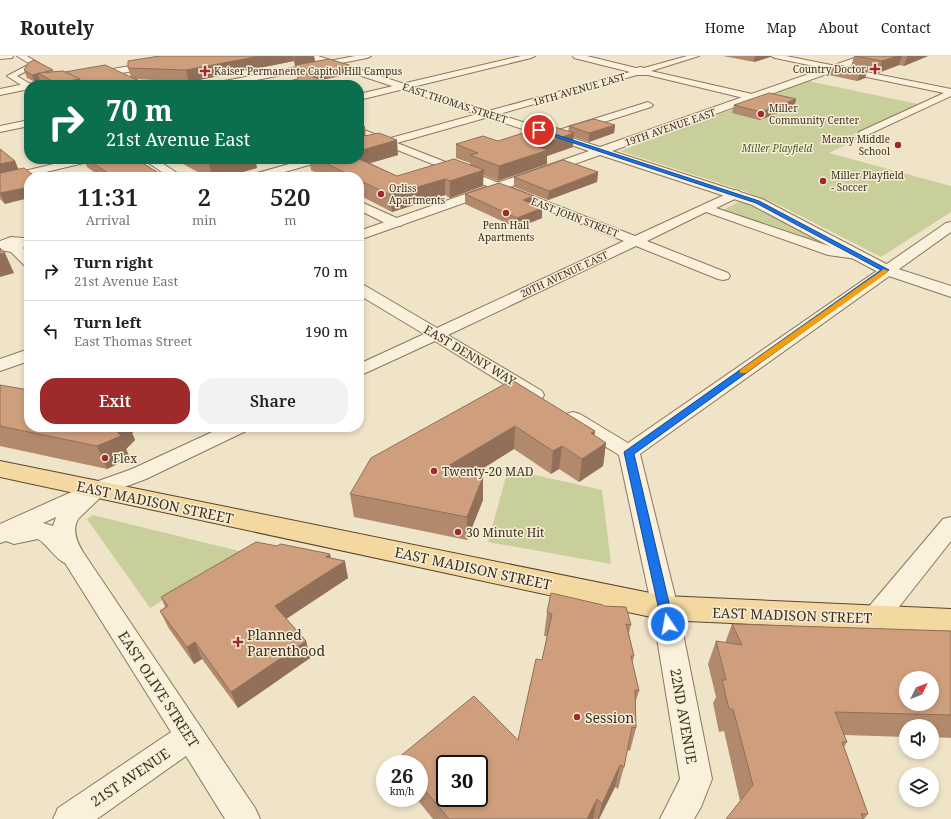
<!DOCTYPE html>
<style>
body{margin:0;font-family:"Noto Serif",serif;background:#f2f2f2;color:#202124;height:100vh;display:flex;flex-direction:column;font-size:15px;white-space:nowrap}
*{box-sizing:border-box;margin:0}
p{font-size:13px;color:#757577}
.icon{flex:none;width:22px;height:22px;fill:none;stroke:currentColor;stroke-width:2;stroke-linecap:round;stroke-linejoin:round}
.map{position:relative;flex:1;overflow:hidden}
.sheet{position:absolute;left:24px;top:116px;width:340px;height:260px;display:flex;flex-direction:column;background:#fff;border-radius:16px;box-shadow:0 2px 6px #0003}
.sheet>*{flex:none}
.guide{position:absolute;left:24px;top:24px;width:340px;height:84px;border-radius:16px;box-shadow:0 2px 6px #0003;background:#0b6e4f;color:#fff;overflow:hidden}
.needle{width:26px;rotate:47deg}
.controls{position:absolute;left:899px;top:615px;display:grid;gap:8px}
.controls a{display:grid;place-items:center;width:40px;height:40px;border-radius:50%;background:#fff;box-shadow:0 2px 6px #0003;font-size:20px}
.speed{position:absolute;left:376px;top:699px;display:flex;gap:8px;font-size:20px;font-weight:700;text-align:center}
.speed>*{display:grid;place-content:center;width:52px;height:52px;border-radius:50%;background:#fff;box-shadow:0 2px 6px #0003;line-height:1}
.speed small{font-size:10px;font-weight:400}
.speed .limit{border:2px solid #111;border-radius:6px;background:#fff;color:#111}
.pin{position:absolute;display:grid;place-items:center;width:34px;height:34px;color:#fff;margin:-17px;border:2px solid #fff;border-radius:50%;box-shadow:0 1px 4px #0007}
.me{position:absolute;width:44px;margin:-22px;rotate:348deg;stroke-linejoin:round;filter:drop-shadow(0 0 3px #0008)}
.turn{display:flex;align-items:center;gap:14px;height:84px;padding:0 16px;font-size:18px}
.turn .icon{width:52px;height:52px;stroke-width:2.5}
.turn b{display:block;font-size:28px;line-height:34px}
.eta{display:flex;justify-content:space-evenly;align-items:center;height:68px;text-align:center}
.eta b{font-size:24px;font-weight:600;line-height:28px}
.cta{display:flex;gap:8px;margin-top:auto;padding:8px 16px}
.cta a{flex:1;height:46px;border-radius:16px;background:#9e2a2b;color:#fff;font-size:16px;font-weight:600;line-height:46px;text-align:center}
.cta a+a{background:#f2f2f2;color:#202124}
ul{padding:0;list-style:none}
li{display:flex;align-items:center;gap:12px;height:60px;padding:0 16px;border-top:1px solid #e0e0e0}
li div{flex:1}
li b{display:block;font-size:15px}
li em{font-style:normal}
header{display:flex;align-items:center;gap:24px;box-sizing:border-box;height:56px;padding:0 20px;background:#fff;border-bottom:1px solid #e0e0e0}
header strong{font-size:19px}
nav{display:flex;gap:22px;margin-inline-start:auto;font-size:14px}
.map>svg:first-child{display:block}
</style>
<header>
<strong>Routely</strong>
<nav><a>Home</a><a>Map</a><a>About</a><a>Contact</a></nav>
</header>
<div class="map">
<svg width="951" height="763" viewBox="0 0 951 763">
<rect width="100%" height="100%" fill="#f0e4c8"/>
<g fill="#c9cf9b">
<path d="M808 25 918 48 853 78 862 81 829 97 951 130V156L881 201 779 149 744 135 620 95Z"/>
<path d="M742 144 828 189 723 154Z"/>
<path d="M508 413 602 434 611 508 488 486Z"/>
<path d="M93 459 243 496 150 552 87 463Z"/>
</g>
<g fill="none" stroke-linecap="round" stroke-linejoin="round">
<defs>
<g id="minor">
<path d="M0 0H13L12 2 0 3Z"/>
<path d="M17 0H27L40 8 17 20 32 29H29V34L7 20 30 8Z"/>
<path d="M355 0H371L367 2 232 29H215L219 26Z"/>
<path d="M521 0H535L531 2 359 44V38Z"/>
<path d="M573 0H587L636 12 641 11 644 12 687 0H699L651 15 752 38 756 41 752 44 648 19H637L397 87 635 180 735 134 739 135 741 138 739 141 716 152 835 192 862 196 864 199 862 202 857 203 828 199 706 156 647 185 728 217 730 220 728 223 723 224 718 223 636 190 448 279 542 335 544 339 542 343 535 345 528 343 435 285 359 320V308L424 278 359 239V227L364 229 437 272 624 185 385 89 359 95V89L375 85 359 79V72L387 83 630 16 574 2Z"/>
<path d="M771 0H786L951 33V40L863 81 859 80 858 78 859 76 944 37 775 2Z"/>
<path d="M648 46 653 49 651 51 557 81 553 82 548 79 549 77Z"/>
<path d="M29 64V70L0 76V70Z"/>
<path d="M74 103H93L92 105 0 127V121Z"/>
<path d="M143 103H156L183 121H169Z"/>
<path d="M307 103H324L323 105 267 121H248L250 119Z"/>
<path d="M359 145 401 164 403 167 401 170H391L359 154Z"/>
<path d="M951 166V176L640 398 678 552 712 723 701 751 694 763H660L680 723 652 552 619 399 566 366 563 362 566 358 573 356 580 358 628 387 946 167Z"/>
<path d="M11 181 24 182 28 187 23 192 29 198V210L24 209 11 196 0 194V185Z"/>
<path d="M223 371H249L246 375 146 423 103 439 79 462C71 473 77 486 83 496L255 752 260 763H225L186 700 97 763H53L58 752 171 676 65 507C56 504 48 489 38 483L14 488 6 485 0 487V468L87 429 132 413ZM56 461 53 470 43 467Z"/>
<path d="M951 461V485L884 570 875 573 866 570 862 562 866 554 943 463Z"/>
</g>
<g id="tertiary">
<path d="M187 0H205L201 3 54 29H33L38 26Z"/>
<path d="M306 0H318L600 91 860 0H872L871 2 612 95 762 143 892 211 951 230V241L880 217 752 149 600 99 359 184V175L589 95 307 2Z"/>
<path d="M29 27 33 29H29V33L0 39V33Z"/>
<path d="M29 293V305L0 315V303Z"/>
</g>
<path id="primary" d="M0 405 665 540 951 553V577L665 564 0 421Z"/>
</defs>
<use href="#minor" stroke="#8d765c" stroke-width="2"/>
<use href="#tertiary" stroke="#8d765c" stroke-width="2"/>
<use href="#primary" stroke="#5b4430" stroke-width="2"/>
<use href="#minor" fill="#faf1dc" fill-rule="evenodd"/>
<use href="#tertiary" fill="#faf1dc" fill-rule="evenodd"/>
<use href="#primary" fill="#f3d9a0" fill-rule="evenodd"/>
</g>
<g fill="#b2896c">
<path d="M160 0H314L315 6 350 18 298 23 294 5 189 26 136 23 148 29H42L40 25 35 26 27 22 24 14 65 16 131 21 128 12Z"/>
<path d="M723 0H771L770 1 754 6Z"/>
<path d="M854 0H928L904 10 899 9 878 17 851 11Z"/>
<path d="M831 12 867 15 865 22 857 25 829 19Z"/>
<path d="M796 43 794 51 759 64 732 57 734 49Z"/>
<path d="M615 69 614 77 589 86 573 81V91L547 100V108L498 125 483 119V130L450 142 445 139 392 156 359 139V121H324L311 114 309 103H359L366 79 398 99 370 107 397 120 470 109V107L456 102V88L498 85 568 76 569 70Z"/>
<path d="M0 93 15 105 18 113 5 148 0 143Z"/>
<path d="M84 103H136L165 121H101L87 111Z"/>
<path d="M174 103H255L257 112 225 121H207Z"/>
<path d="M598 116 597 126 548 144 514 131V121Z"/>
<path d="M465 138 533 148 542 162 517 172 465 148Z"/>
<path d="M512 324 595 375 594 380 606 387 603 410 579 426 559 413 551 418 514 393 473 419 483 421V444L467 484 354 461 350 438Z"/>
<path d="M0 329 29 371H133L135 375 132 377 135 384 126 393 130 402 107 413 0 390Z"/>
<path d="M331 502 348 522 286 563 306 585 310 602 238 652 202 603 194 608 168 571 160 555 165 551 161 541Z"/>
<path d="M603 550 631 569 629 577 634 600 632 608 639 635 635 648 636 672 630 695 627 694 624 711 618 733 615 731 599 763H433L416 742H419V708H399L398 702 518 684 542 604 547 580H544L547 556Z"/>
<path d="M732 568 951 575V682L932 681V670H906V681L844 679 847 686 844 691 868 758 864 763H726L740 745 724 675 719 676 713 647 716 641 708 608 716 585 725 587Z"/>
</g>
<g fill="#916f58">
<path d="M260 0H293L294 5 189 26 186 14Z"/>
<path d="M294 0H314L315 6 295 10Z"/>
<path d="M755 0H771L770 1 754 6Z"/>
<path d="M897 0H902L899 9 878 17 882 5Z"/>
<path d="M907 0H928L904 10Z"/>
<path d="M349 9 350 18 307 27 306 18Z"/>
<path d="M867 15 865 22 857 25 860 18Z"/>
<path d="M38 17 40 25 35 26 32 19Z"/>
<path d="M80 23 82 29H57L56 27Z"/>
<path d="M796 43 794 51 759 64 761 56Z"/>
<path d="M615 69 614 77 589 86V77Z"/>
<path d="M365 71 366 86 359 88V73Z"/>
<path d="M574 77 573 91 547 100V108L498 125 499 110 536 90Z"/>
<path d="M397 84 398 99 350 113 359 103V95Z"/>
<path d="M226 103H255L257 112 225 121H212L209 108Z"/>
<path d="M15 105 19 115 0 120V108Z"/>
<path d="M484 114 483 130 450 142V125Z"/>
<path d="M598 116 597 126 548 144 549 135Z"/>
<path d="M445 123V139L392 156 390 139Z"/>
<path d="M29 131V142L5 148 0 137Z"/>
<path d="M534 140 533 150 523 144Z"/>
<path d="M542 152V162L517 172V162Z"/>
<path d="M5 197 14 217 0 221V198Z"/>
<path d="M515 370 514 393 444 436 443 413Z"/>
<path d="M116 371H133L135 375 132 377 135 384 126 393 130 402 107 413 97 390Z"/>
<path d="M595 375 592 397 606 387 603 410 579 426 582 403 591 377Z"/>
<path d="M562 390 559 413 551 418 553 395Z"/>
<path d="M483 421V444L467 484V461Z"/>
<path d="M330 498 333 513 345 505 348 522 280 567 275 550 326 501Z"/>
<path d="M306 585 310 602 238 652 231 636Z"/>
<path d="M195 586 202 603 194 608 187 591Z"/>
<path d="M620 709 615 731 599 763H598L602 748Z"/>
<path d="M597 743 593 763H587Z"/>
</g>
<g fill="#cf9f7d" stroke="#916f58" fill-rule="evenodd">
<path d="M160 0H260L186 14 128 12V5Z"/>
<path d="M855 0H897L882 5Z"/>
<path d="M329 3 349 9 306 18 336 29H269L298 23 296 9Z"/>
<path d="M34 4 53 14 32 19 24 14 28 7Z"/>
<path d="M105 9 148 29H90L65 16Z"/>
<path d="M839 9 867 15 860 18 831 12Z"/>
<path d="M63 15 80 23 56 27 38 17Z"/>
<path d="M769 37 796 43 761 56 734 49Z"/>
<path d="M594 63 615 69 589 77 569 70Z"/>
<path d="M359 69 365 71 359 73Z"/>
<path d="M548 69 574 77 536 90 548 94 499 110 470 99 478 97 456 88 483 80 498 85Z"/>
<path d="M379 77 397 84 359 95V81Z"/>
<path d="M0 93 15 105 0 108Z"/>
<path d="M87 103H136L165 121H114Z"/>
<path d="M200 103H226L209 108Z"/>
<path d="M317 103H359L397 120 454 103 484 114 450 125 445 123 390 139 359 124V121H354Z"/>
<path d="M563 104 598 116 549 135 514 121Z"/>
<path d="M24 112 36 121H29V131L0 137V117Z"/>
<path d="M499 127 534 140 523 144 542 152 517 162 465 138Z"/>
<path d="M0 192 5 197 0 198Z"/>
<path d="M512 324 595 375 591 377 606 387 582 403 562 390 553 395 515 370 443 413 483 421 467 461 350 438 371 402Z"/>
<path d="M0 329 29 334V371H116L114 372 121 380 97 390 0 370Z"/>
<path d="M256 486 277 490 281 488 330 498 326 501 345 505 275 550 306 585 231 636 195 586 187 591 160 555 168 550 161 541Z"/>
<path d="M551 537 603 549V550L626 551 631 569 626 568 634 600H631L639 635 635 634 636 672 632 671 624 711 620 709 602 748 597 743 587 763H449L419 727V708H403L398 702 474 640 518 684 536 603 542 604 552 558 547 556ZM445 708H479V742H445Z"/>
<path d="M732 568 951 575V659L835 656 847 686H842L868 758H861L863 763H726L753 729 733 653H729L722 624H726L716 585 742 589ZM906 622H932V648H906Z"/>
</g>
<path fill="#1a73e8" stroke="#114b97" d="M539 73 759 145 889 214 634 398 674 568 672 571 668 573 664 571 662 568 624 396 881 214 756 147 537 75Z"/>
<path fill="#f59e0b" d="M884 213 888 215 887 217 746 317H740V314Z"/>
<g fill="#9e2a2b" stroke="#f7eed8" stroke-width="1.5">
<path d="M873 7h4v4h4v4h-4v4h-4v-4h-4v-4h4z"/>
<path d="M203 9h4v4h4v4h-4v4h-4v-4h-4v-4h4z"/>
<circle cx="761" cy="58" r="4"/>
<circle cx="898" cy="89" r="4"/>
<circle cx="823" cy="125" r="4"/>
<circle cx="381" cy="138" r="4"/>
<circle cx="506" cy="157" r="4"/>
<circle cx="105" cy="402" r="4"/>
<circle cx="434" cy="415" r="4"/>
<circle cx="458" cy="476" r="4"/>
<path d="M236 580h4v4h4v4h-4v4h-4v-4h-4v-4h4z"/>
<circle cx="577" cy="661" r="4"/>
</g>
<g text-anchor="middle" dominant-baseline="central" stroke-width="3" stroke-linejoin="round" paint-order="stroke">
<g font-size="10" fill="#3d2e20" stroke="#f7eed8" text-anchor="start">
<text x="866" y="13" text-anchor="end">Country Doctor</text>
<text x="214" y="15">Kaiser Permanente Capitol Hill Campus</text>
<text x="769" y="52">Miller<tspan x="769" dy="12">Community Center</tspan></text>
<text x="890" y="83" text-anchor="end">Meany Middle<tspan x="890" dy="12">School</tspan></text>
<text x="831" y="119">Miller Playfield<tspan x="831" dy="12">- Soccer</tspan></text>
<text x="389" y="132">Orliss<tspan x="389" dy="12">Apartments</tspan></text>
<text x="506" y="169" text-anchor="middle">Penn Hall<tspan x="506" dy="12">Apartments</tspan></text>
</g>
<g font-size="10" fill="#3d2e20" stroke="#f7eed8">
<text transform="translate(579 33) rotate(-16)">18TH AVENUE EAST</text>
<text transform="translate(455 47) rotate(18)">EAST THOMAS STREET</text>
<text transform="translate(670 71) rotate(-19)">19TH AVENUE EAST</text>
<text transform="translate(575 161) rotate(21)">EAST JOHN STREET</text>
<text transform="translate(564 218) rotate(-25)">20TH AVENUE EAST</text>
</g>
<g font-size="10" font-style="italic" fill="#4d5a26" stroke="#f7eed8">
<text x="777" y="92">Miller Playfield</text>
</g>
<g font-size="12" fill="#3d2e20" stroke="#f7eed8">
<text transform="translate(470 299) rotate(31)">EAST DENNY WAY</text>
</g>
<g font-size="12" fill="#3d2e20" stroke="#f7eed8" text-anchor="start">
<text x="113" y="402">Flex</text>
<text x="442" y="415">Twenty-20 MAD</text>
<text x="466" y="476">30 Minute Hit</text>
</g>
<g font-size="14" fill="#3d2e20" stroke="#f7eed8">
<text transform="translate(155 446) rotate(12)">EAST MADISON STREET</text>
<text transform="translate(473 512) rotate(12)">EAST MADISON STREET</text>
<text transform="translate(792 559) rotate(2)">EAST MADISON STREET</text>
<text transform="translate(159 633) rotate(57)">EAST OLIVE STREET</text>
<text transform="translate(684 660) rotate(80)">22ND AVENUE</text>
<text transform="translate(130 721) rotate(-34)">21ST AVENUE</text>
</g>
<g font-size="14" fill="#3d2e20" stroke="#f7eed8" text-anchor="start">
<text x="247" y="578">Planned<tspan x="247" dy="16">Parenthood</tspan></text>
<text x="585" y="661">Session</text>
</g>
</g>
</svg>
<div class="controls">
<a><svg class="needle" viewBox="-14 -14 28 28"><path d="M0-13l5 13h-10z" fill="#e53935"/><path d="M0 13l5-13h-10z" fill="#757577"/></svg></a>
<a><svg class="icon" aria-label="sound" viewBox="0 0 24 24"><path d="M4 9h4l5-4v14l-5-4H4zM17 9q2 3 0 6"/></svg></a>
<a><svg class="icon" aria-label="layers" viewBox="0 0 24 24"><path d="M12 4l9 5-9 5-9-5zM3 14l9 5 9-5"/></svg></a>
</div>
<div class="speed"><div>26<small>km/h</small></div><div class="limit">30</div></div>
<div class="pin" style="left:539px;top:74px;background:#d93025"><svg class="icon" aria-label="arrive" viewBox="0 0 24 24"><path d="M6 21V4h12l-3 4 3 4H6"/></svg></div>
<svg class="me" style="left:668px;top:568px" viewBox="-20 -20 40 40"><circle r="17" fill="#1a73e8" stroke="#fff" stroke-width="3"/><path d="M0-11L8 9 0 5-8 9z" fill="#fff"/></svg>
<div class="guide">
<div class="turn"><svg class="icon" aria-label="right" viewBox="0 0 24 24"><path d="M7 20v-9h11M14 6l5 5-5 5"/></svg><div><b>70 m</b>21st Avenue East</div></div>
</div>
<section class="sheet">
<div class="eta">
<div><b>11:31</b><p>Arrival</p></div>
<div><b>2</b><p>min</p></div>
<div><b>520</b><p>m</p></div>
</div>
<ul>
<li><svg class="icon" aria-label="right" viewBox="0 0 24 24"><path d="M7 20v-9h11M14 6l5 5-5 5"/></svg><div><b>Turn right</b><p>21st Avenue East</p></div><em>70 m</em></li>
<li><svg class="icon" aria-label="left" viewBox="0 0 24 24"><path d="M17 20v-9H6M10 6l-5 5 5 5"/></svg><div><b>Turn left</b><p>East Thomas Street</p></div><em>190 m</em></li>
</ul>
<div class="cta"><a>Exit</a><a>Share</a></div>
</section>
</div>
